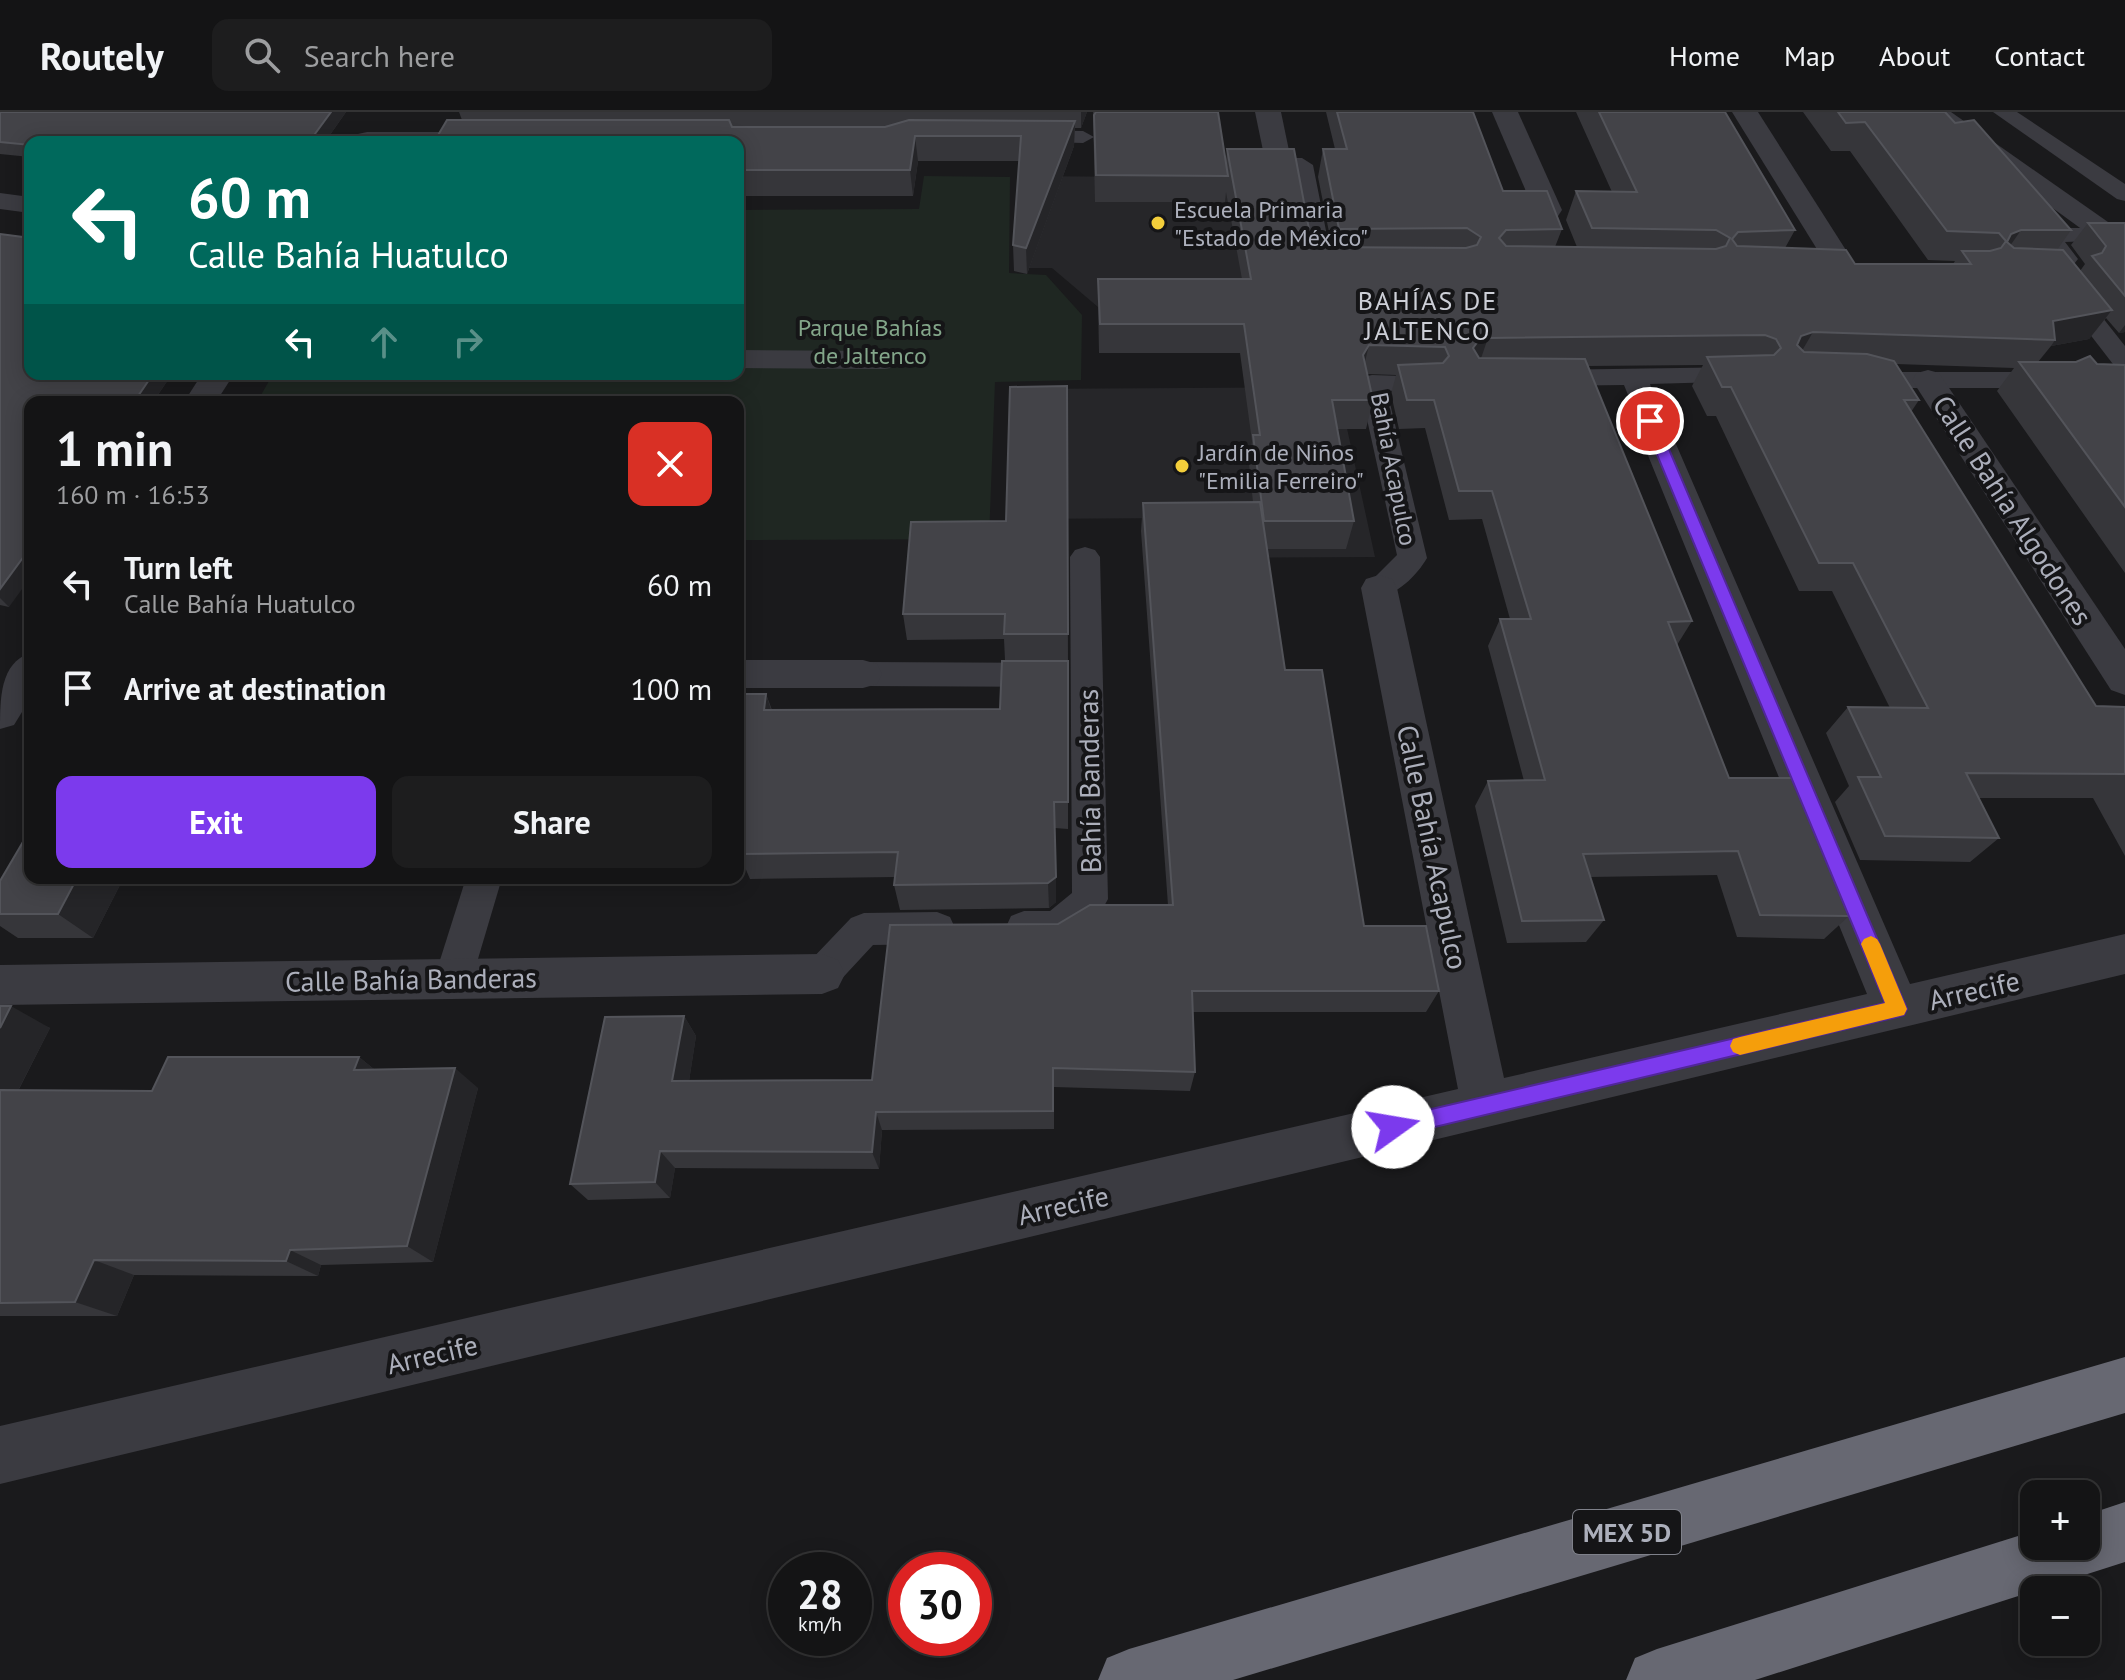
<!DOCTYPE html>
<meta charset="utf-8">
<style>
body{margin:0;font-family:"PT Sans",sans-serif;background:#1d1d1e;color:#f1f3f6;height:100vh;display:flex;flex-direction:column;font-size:30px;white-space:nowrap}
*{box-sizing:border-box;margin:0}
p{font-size:26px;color:#9d9ea0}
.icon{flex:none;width:44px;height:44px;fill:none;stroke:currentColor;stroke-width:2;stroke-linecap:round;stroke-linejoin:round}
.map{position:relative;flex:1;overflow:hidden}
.details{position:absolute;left:24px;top:284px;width:720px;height:488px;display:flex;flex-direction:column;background:#141415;border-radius:16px;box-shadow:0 4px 20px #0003,0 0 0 2px #333334}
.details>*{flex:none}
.guide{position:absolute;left:24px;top:24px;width:720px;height:244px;border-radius:16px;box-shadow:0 4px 20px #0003,0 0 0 2px #333334;background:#00695c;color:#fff;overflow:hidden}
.tools{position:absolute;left:2020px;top:1368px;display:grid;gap:16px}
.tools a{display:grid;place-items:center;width:80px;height:80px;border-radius:16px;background:#141415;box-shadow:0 4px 20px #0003,0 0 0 2px #333334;font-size:40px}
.speed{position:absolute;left:768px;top:1440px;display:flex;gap:16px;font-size:40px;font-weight:700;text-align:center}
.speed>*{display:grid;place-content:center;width:104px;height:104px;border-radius:50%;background:#141415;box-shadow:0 4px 20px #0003,0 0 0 2px #333334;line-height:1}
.speed small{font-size:20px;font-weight:400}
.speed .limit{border:12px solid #d22;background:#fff;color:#111}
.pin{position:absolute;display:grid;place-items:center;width:68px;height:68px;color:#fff;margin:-34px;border:4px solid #fff;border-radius:50%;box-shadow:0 2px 8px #0007}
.me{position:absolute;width:88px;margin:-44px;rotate:77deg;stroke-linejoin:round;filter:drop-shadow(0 0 6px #0008)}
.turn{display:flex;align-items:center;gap:28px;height:168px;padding:0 32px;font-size:36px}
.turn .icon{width:104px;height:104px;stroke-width:2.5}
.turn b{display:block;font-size:56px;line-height:68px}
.lanes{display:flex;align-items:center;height:76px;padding:0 32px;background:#0003;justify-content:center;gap:40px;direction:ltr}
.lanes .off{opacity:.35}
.round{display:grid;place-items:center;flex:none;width:84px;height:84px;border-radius:16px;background:#1d1d1e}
.overview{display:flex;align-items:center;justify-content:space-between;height:136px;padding:0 32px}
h1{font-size:48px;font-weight:600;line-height:60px}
.button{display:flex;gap:16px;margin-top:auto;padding:16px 32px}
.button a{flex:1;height:92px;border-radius:16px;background:#7c3aed;color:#fff;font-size:32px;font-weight:600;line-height:92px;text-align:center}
.button a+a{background:#1d1d1e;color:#f1f3f6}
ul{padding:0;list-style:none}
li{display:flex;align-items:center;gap:24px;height:104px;padding:0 32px}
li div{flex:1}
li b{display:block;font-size:30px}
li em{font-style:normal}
header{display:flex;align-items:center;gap:48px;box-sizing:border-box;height:112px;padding:0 40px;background:#141415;border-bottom:2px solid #333334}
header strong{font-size:38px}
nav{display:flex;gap:44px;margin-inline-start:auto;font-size:28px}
.search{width:560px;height:72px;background:#1d1d1e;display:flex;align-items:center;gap:20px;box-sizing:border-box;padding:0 28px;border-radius:16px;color:#9d9ea0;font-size:30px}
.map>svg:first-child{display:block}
</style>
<header>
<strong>Routely</strong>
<div class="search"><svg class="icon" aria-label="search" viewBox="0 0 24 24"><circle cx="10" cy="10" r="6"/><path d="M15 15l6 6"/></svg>Search here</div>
<nav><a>Home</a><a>Map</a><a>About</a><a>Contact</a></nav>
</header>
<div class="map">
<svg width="2125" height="1568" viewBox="0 0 2125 1568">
<rect width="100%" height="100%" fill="#1a1a1c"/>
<g fill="#262629">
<path d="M1020 64 1287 66 1308 241H1099L1098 195 1052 156H1019Z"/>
<path d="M1338 275 1375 445 1181 446 1178 406 1008 407 1012 277Z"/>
</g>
<path fill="#1f2722" d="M924 64 1010 65 1009 161 1046 163 1082 203 1081 268 995 270 989 427 738 428V290H257L273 262H738V98L919 97Z"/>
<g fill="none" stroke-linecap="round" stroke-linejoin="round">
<g fill="#3b3b41" fill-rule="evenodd">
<path d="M1993 0H2017L2125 72V89L2117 87Z"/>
<path d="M1025 18 1083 19 1094 25 1083 31 1017 29 1014 24 1017 19Z"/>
<path d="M1279 46H1302L1313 53 1332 149 1356 151 1360 156 1356 161H1313L1309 156 1292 60 1271 58 1268 53Z"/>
<path d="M2048 116H2108L2116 118 2120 123 2116 128 2065 130 2078 147 2074 152C2055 157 2047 138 2036 123L2040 118Z"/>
<path d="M2067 170 2076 172 2125 234V259L2116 256 2055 177 2058 172Z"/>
<path d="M1746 255 1755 257 1759 263 1755 269 1650 272 1663 309 1659 315 1650 317 1641 315 1624 273 1545 274 1536 272 1532 266 1536 260 1545 258Z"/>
<path d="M1859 255 1879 260H2053L2062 262 2066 268 2062 274 2053 276H1879L1850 269 1846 263 1850 257Z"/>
<path d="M1372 263 1434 265 1438 271 1434 277 1387 279 1427 446C1416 465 1391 490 1368 484L1364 476 1397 443 1359 271 1363 265Z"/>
<path d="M1085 435 1095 438 1100 445 1108 787C1090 824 1049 840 1011 826L1006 815 1011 804 1024 799H1050L1072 781 1070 445 1075 438Z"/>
<path d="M863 550 1050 551 1061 555 1066 563 1061 571 1050 575 863 574 852 570 847 562 852 554Z"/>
<path d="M466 766H502L472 867 466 879 453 884 440 879 434 867Z"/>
<path d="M937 800 950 805 955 816 950 827 937 832 873 833 835 874 822 879 809 874 803 862 809 850 851 806 864 801Z"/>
</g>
<g fill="#3b3b41" fill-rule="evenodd">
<path d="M1255 0H1281L1292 53 1288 59H1270L1266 53Z"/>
<path d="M1492 0H1518L1562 98 1558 104 1548 106 1538 104 1534 98Z"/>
<path d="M1732 0H1758L1858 157 1853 163 1843 166 1833 163Z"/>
<path d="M1921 0H1951L2118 117 2122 123 2118 129 2108 131 2098 129Z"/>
<path d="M367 20H494L503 22 507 28 355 30 358 22Z"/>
<path d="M0 81 30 85V101L0 97Z"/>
<path d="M738 238 885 239 896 241 901 248 896 255 885 257 738 256Z"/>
<path d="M1928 258 1939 261 2125 537V583L2111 578 1912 268 1917 261Z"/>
<path d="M202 262H234L216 290H184Z"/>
<path d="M1650 299 1662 302 1666 309 1910 872 2125 822V862L0 1372V1314L1458 977 1361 476 1366 467 1379 463 1392 467 1397 476 1504 966 1867 882 1634 309 1638 302Z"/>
<path d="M30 541V587L14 613 0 617C0 587 0 551 30 541Z"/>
<path d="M738 548H863L877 552 882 562 877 572 863 576H738Z"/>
<path d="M822 842 838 848 845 862 838 876 822 882 0 893V853Z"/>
</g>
<g fill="#676872" fill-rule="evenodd">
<path d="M2125 1245V1301L1233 1568H1098L1107 1546 1129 1537Z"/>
<path d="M2125 1390V1450L1755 1568H1626L1635 1546 1657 1537 2034 1419V1434H2086V1403Z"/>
</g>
</g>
<g fill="#36363a">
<path d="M0 0H346L325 30H30V45L0 42Z"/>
<path d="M459 0H1087L1081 16H1075L1074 34 1027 162 1014 159 1013 133 1019 49H918L913 84H738V30L462 8Z"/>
<path d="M1093 0H1218L1226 48 1227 37 1318 135H1332L1318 65 1323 37H1335L1326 0H1473L1503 79 1562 117 1555 135H1577L1566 108 1576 79 1612 80 1576 0H1725L1795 118 1785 136 1855 152H1953L1955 149 1928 148 1850 39H1831L1803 0H1945L1955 11 2071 118 2057 138 2080 159 2085 152 2071 133 2088 111H2125V220L2119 221 2106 206 2089 227 2051 234 2038 250 2125 253V461L1997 279 2014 256 1896 252 1919 288 1911 300 2096 594 2125 595V744L2093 686H1979L1999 726 1970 750 1860 748 1835 690 1849 674 1826 621 1848 595 1890 596 1832 479H1799L1716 304H1707L1692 274 1703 253 1587 254 1692 509 1677 533 1729 666 1833 724 1822 736 1849 804 1824 827 1737 825 1717 763 1590 765 1604 808 1586 830 1507 831 1475 694 1488 669H1524L1488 534 1500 507H1510L1482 407 1449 408 1425 316 1399 317 1391 282 1396 263 1367 262 1373 288 1366 317H1337L1354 409 1346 437H1267L1285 558 1364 814 1439 879 1426 900H1193L1195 960 1190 979 1054 975V1017L882 1018 879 1057 675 1056 670 1086 588 1088 570 1072 684 904 696 924 689 969 872 968 1058 812 1168 793 1141 419 1143 391 1253 390 1249 352 1252 329 1240 241H1099L1098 167H1242L1226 80 1225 90H1095Z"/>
<path d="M0 122 172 262 153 290H30L9 495 0 493Z"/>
<path d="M1067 274 1068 548H1005L1004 527 907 528 903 502 1006 409Z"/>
<path d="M1068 549V717L1055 716 1056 790 1049 796 900 798 894 773 895 765 750 767 740 744H738V582H766L772 598 1000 597Z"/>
<path d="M30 766H454L122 769 93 826H18L0 814V769Z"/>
<path d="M0 894 50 916 18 979H152L359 945 375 958 478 976 433 1150 321 1153 318 1164 134 1163 117 1204H0Z"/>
</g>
<g fill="#252528">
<path d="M331 0H346L325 30H309Z"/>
<path d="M1081 0H1087L1081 16Z"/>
<path d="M1075 9 1074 34 1027 162 1026 136Z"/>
<path d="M915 24 918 49 913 84 910 58Z"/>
<path d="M2021 118 2001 147 2011 122Z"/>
<path d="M2112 198 2089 227 2051 234 2055 228 2053 209Z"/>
<path d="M2125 213V220L2119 221Z"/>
<path d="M1813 220 1796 249 1784 252 1801 224Z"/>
<path d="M1488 226 1478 255 1473 236 1479 228Z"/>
<path d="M1369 233 1362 262 1363 243Z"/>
<path d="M153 262H172L153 290H134Z"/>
<path d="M30 436V466L9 495 0 486V477Z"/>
<path d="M766 582 775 610 764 598Z"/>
<path d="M1056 765V790L1049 796 1048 771Z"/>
<path d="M77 766H118L122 769 93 826 58 802Z"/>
<path d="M11 894 50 916 8 998 0 994V916Z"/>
<path d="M684 904 696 924 686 988 672 969Z"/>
<path d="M359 945 385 966 354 958Z"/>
<path d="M455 956 478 976 433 1150 407 1134Z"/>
<path d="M876 1000 882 1018 879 1057 872 1040Z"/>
<path d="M660 1039 675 1056 670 1086 655 1070Z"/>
<path d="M290 1138 321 1153 318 1164 286 1149Z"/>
<path d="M94 1148 134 1163 117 1204 75 1190Z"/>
</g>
<g fill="#434348" stroke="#53545a" stroke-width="2">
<path d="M0 0H331L309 30H30V33L0 30Z"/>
<path d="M1096 0H1218L1228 64 1096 63 1094 3Z"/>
<path d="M1337 0H1473L1503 79H1547L1562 117 1506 118 1499 126 1506 134 1716 137 1726 134 1730 126 1716 118 1592 116 1576 79 1637 80 1599 0H1725L1795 118 1738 120 1732 127 1737 134 1846 138 1855 152H1971L1962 139H1990L2001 136 2006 129 1999 121 1947 119 1865 10 1846 11 1838 0H1945L1955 11 1974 8 2071 118H2021L2011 122 2007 130 2014 136 2063 138 2112 198 2053 209 2055 228 1813 220 1801 224 1797 233 1804 240 1867 242 1894 249 1919 288H1904L2096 594 2125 595V662L1966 661 1999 726 1885 724 1858 665H1881L1848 595 1928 596 1853 451H1819L1731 275H1722L1707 245 1774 243 1781 236 1776 227 1765 223 1488 226 1479 228 1473 236 1479 246 1585 247 1692 509 1668 510 1729 666H1808L1833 724H1829L1831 727H1819L1849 804 1760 803 1738 739 1583 742 1604 808 1522 809 1488 669 1545 668 1500 507H1531L1492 379H1459L1434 288H1407L1398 253 1443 251 1449 244 1445 235 1369 233 1363 243 1373 288H1332L1354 409H1264L1253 323H1260L1244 212H1100L1098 167H1251L1227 37H1294L1311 128 1318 135 1466 136 1477 133 1481 125 1467 116 1339 117 1323 37H1347Z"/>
<path d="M447 8H729L732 15H885L909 8 1075 9 1026 136 1013 133 1021 24H915L910 58H738V30H434Z"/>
<path d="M2088 111H2125V184L2092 144 2102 141 2106 134Z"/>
<path d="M0 122 30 126V262H153L134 290H30V436L0 477Z"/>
<path d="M2090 244 2097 252 2125 253V395L2019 250H2076Z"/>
<path d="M1067 274 1068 522H1004L1005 502H903L911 410 1006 409 1010 275Z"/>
<path d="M1260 390 1285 558H1322L1364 814H1426L1439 879H1192L1195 960 1053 956V999L876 1000 872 1040 660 1039 655 1070 570 1072 605 905 684 904 672 969 872 968 890 813 1058 812 1090 793H1173L1143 391Z"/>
<path d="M1002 549H1068V690H1054L1056 765 1048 771 894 773 898 740 739 742 743 717 738 718V582H766L764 598 1000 597Z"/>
<path d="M30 718V766H77L58 802H0V769Z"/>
<path d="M0 894H11L0 916Z"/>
<path d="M168 945H359L354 958 455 956 407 1134 290 1138 286 1149 94 1148 75 1190 0 1191V978L152 979Z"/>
</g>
<path fill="#7c3aed" stroke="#51269a" stroke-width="2" d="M1650 305 1657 309 1907 897 1904 903 1897 905 1393 1025 1386 1022 1383 1015 1386 1008 1393 1006 1885 891 1643 309Z"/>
<path fill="#f59e0b" d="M1871 824 1877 827 1880 832 1907 897 1904 903 1740 943 1733 940 1730 934 1733 927 1740 925 1885 891 1861 832 1864 827Z"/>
<g fill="#f3ce3b" stroke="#151517" stroke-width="3">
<circle cx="1158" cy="111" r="8"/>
<circle cx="1182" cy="354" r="8"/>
</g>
<g text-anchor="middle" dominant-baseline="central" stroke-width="8" stroke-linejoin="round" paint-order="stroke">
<g font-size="24" fill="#acafbb" stroke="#151517" text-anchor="start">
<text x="1174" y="97">Escuela Primaria<tspan x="1174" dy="28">"Estado de México"</tspan></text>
<text x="1198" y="340">Jardín de Niños<tspan x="1198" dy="28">"Emilia Ferreiro"</tspan></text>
</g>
<g font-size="24" fill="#83a68a" stroke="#151517">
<text x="870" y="215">Parque Bahías<tspan x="870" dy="28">de Jaltenco</tspan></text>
</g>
<g font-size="24" fill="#acafbb" stroke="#151517">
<text transform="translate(1394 357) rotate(79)">Bahía Acapulco</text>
</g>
<g font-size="26" letter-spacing="2" fill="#cdcfd7" stroke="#151517">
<text x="1428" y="188">BAHÍAS DE<tspan x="1428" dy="30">JALTENCO</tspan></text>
</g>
<rect fill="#151517" stroke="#7f818a" stroke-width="2" x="1573" y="1398" width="108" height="44" rx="6"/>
<g font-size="26" font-weight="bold" fill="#acafbb">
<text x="1627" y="1420">MEX 5D</text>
</g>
<g font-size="28" fill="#acafbb" stroke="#151517">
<text transform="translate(2013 398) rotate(57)">Calle Bahía Algodones</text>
<text transform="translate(1089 669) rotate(-91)">Bahía Banderas</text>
<text transform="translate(1433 735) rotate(78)">Calle Bahía Acapulco</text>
<text transform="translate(411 867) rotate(-1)">Calle Bahía Banderas</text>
<text transform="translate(1974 878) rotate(-13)">Arrecife</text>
<text transform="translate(1063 1093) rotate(-13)">Arrecife</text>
<text transform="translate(432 1242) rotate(-13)">Arrecife</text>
</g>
</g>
</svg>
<div class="tools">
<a>+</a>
<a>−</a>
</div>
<div class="speed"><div>28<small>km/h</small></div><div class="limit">30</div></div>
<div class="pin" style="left:1650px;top:309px;background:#d93025"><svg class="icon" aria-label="arrive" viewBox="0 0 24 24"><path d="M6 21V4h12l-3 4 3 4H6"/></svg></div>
<svg class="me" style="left:1393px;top:1015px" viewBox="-20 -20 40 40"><circle r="19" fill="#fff"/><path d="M0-13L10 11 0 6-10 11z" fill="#7c3aed"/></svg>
<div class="guide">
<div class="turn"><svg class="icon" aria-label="left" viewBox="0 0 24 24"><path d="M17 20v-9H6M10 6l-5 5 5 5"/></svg><div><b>60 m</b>Calle Bahía Huatulco</div></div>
<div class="lanes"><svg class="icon" aria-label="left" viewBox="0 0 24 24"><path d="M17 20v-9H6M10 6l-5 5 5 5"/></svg><svg class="icon off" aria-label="ahead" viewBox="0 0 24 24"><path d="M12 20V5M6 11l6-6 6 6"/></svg><svg class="icon off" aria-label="right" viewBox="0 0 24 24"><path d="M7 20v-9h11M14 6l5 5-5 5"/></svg></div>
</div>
<section class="details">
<div class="overview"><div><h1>1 min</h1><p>160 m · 16:53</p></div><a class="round" style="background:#d93025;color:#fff"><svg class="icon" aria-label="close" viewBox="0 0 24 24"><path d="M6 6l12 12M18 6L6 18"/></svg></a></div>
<ul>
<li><svg class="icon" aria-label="left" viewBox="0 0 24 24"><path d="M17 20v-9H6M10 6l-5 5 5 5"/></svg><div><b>Turn left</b><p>Calle Bahía Huatulco</p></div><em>60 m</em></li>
<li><svg class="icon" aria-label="arrive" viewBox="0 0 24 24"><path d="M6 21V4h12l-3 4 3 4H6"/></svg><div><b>Arrive at destination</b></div><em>100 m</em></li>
</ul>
<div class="button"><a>Exit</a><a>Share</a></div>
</section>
</div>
